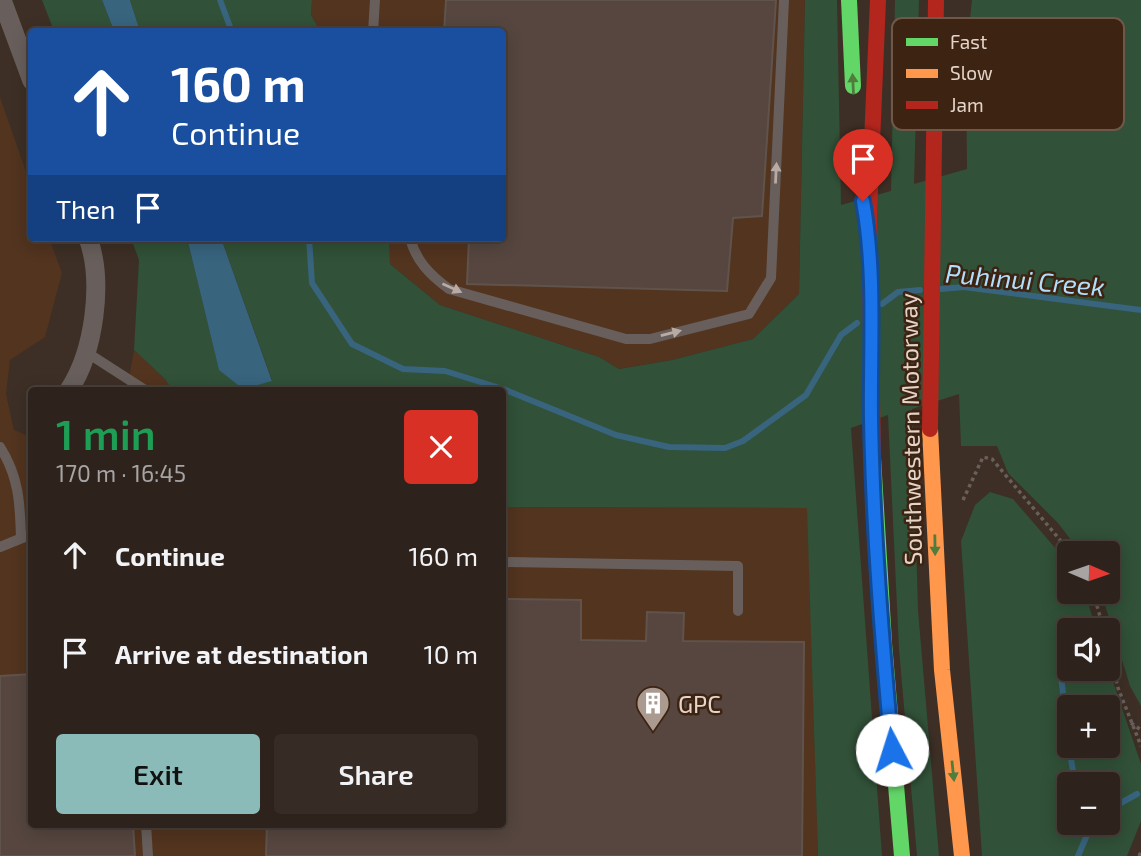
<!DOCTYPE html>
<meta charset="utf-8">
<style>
body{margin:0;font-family:"Exo 2",sans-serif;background:#362b25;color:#f1f3f6;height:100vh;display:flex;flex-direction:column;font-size:26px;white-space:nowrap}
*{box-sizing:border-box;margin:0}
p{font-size:23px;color:#a7a4a3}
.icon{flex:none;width:38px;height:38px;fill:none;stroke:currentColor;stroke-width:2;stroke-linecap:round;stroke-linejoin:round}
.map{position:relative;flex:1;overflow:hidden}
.details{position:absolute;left:28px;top:387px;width:478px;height:441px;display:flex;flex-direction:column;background:#2e231c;border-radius:7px;box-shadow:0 4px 18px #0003,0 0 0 2px #49403b}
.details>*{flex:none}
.hud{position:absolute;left:28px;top:28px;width:478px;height:214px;border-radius:7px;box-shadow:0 4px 18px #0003,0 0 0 2px #49403b;background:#1a4fa0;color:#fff;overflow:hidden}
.needle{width:46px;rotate:92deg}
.tools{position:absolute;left:1057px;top:541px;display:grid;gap:14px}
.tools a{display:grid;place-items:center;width:63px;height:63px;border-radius:7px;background:#2e231c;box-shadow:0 4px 18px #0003,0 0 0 2px #49403b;font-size:35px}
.pin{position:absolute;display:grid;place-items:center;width:60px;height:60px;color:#fff;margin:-72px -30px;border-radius:50% 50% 50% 0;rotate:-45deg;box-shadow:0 0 7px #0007}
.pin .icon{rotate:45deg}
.me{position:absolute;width:77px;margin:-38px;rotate:355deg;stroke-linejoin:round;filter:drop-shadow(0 0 5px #0008)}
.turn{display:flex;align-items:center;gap:24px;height:147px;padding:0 28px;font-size:32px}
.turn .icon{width:91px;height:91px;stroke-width:2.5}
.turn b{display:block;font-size:49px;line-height:60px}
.then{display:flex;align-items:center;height:66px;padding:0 28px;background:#0003;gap:14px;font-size:26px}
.round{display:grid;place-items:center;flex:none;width:74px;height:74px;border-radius:7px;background:#362b25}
.overview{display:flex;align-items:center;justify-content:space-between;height:119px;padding:0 28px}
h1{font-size:42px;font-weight:600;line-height:52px;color:#1e9e55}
.button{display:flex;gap:14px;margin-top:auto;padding:14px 28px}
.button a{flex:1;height:80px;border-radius:7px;background:#8bbbb9;color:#111;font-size:28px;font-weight:600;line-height:80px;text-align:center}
.button a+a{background:#362b25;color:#f1f3f6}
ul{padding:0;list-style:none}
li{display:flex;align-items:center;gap:21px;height:98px;padding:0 28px}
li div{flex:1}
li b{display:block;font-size:26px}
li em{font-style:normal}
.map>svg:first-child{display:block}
</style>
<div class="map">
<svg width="1141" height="856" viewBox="0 0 1141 856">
<rect width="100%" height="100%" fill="#3d2f25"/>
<g fill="#52341f">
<path d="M312 0H805L799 294 753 339 672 360 619 369 599 357 440 305 390 264 389 238H502V32L320 31 311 15Z"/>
<path d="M0 97 31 186 32 238H49L62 273 45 337 10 360 6 394 14 430 31 437 32 824H502V507L808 508 818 856H0Z"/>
<path d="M134 350 165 379 172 390H127Z"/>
</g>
<g fill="#315138" fill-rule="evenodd">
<path d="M42 0H102L114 31H54Z"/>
<path d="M130 0H312L311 15 320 31H140Z"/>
<path d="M805 0H837L841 205 891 191 895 0H919L914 184 967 169 966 58 972 0H1141V706L1130 686 1101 592H1108V553H1081L1058 523 1008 473 997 446H961L959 394 912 409 918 610 939 856H917L899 649 888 415 851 428 882 856H818L807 508 502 507V390H172L165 379 134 350 139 260 131 238H187L219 369 272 380 221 238H389L390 264 440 305 599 357 619 369 672 360 753 339 799 294Z"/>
<path d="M990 492 1013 499 1069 564V592H1085L1096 630H1069V668L1108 667 1141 764V821L1127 856H982L961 541 975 505ZM1069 707H1108V746H1069ZM1069 784H1108V822H1069Z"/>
</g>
<g fill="#38647e">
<path d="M102 0H130L140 31H114Z"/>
<path d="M187 238H221L272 381 243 389 219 370Z"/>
</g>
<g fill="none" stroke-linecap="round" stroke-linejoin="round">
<g stroke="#38647e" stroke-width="6">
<path d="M220 0 232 32"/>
<path d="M309 238 312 283 352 344 403 369 445 371 503 389 616 435 669 447 725 448 743 441 806 395 841 335 857 323"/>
<path d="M941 289 964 287 1141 310"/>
<path d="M882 304 898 292 920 290"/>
<path d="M1059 660 1069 743"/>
<path d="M1069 746 1075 784"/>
<path d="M1108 810 1137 794"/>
<path d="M1078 856 1087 835 1098 822"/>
</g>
</g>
<g fill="#56463f" stroke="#60534c" stroke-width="2">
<path d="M446 0H776L762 216 733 218 727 291 467 284 469 238H502V32H444Z"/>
<path d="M502 599 581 600V640L646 641 647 612 684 613 683 641 804 642 802 856H266L267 824H502Z"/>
<path d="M32 674V824H133L135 856H0V676Z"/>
</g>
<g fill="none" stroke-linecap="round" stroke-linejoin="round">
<g stroke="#695f5b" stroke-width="3.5" stroke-dasharray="3.5 3.5" stroke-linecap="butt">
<path d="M963 500 983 457 992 459 1071 553"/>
<path d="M1093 592 1104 630"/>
<path d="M1108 646 1118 688 1141 746"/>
<path d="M1131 723 1141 730"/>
<path d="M1139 856 1141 852"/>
</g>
<g stroke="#685f5c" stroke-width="10">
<path d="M373 32 375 0"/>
<path d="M410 238C416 261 430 275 449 289L626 339H650L749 314 771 278 784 0"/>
<path d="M86 352 145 390"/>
<path d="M0 447C19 477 20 503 21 538"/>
<path d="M0 547 32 534"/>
<path d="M502 562 738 566V611"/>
<path d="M146 824 148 856"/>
</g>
<g stroke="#685f5c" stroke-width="19">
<path d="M2 0 32 81"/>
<path d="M69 390C94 352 104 282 88 238"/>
</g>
<g stroke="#63d668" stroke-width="16">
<path d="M849 0 853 86"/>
<path d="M873 458 884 643 902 856"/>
</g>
<path stroke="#ff974d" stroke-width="16" d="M930 429 942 670 962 856"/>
<g stroke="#b3261e" stroke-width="16">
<path d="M930 429 936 0"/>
<path d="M873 458 869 214 878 0"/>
</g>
</g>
<defs><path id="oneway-solid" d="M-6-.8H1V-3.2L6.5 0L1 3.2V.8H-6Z" transform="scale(1.75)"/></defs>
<g fill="#507c3c">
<use href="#oneway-solid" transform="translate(853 84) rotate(-93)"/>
<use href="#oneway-solid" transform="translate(935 545) rotate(89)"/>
<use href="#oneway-solid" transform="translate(953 771) rotate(84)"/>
</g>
<g fill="#b9aba3">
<use href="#oneway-solid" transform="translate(776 173) rotate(-87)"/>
<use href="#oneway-solid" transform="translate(452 288) rotate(24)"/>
<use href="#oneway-solid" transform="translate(671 333) rotate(-14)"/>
</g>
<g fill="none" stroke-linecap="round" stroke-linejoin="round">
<defs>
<path id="route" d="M863 201C876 273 870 347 871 419 873 530 882 640 892 750"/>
</defs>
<use href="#route" stroke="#114b97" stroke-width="18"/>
<use href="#route" stroke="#1a73e8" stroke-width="12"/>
</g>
<defs>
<symbol id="building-pin" viewBox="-11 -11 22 30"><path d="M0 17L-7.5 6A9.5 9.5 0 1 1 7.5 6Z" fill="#aa9a90" stroke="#3d2311"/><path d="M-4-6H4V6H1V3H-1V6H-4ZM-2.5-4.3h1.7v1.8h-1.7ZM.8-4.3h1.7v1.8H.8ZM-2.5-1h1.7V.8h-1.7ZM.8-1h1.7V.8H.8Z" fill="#fff"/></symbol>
</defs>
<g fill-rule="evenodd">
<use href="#building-pin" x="634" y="684" width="38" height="52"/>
</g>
<g text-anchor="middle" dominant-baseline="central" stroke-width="5" stroke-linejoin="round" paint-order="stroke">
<g font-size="24" fill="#e5d4c9" stroke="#3d2311">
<text transform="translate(910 429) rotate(-91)">Southwestern Motorway</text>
</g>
<g font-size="24" fill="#e5d4c9" stroke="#3d2311" text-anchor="start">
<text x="678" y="703">GPC</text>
</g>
<g font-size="26" font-style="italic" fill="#b2defb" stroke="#3d2311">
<text transform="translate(1025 279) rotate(5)">Puhinui Creek</text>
</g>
</g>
<rect x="892" y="18" width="232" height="112" rx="10" fill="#3d2311" stroke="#6f5848" stroke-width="2"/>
<rect x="906" y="38" width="32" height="8" fill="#63d668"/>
<rect x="906" y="69" width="32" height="9" fill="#ff974d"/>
<rect x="906" y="101" width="32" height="8" fill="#b3261e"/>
<g font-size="19" fill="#e5d4c9">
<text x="950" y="49">Fast</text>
<text x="950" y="80">Slow</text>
<text x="950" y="112">Jam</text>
</g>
</svg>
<div class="tools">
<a><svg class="needle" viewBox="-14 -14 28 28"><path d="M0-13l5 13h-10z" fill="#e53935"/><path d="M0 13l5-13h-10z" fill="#a7a4a3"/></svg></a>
<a><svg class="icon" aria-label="sound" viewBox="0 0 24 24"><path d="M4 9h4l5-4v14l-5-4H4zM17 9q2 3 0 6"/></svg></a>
<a>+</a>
<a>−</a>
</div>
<div class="pin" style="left:863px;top:201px;background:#d93025"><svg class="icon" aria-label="arrive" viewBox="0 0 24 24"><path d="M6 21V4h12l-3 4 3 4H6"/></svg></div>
<svg class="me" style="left:892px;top:750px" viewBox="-20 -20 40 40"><circle r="19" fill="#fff"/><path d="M0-13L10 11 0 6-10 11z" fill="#1a73e8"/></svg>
<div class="hud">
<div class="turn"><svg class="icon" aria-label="ahead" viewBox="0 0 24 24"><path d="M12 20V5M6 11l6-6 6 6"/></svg><div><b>160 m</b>Continue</div></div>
<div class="then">Then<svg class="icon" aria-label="arrive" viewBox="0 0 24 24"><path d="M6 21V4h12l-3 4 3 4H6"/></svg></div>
</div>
<section class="details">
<div class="overview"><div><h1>1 min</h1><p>170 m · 16:45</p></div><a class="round" style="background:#d93025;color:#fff"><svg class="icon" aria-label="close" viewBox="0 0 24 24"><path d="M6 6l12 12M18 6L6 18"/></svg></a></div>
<ul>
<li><svg class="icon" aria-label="ahead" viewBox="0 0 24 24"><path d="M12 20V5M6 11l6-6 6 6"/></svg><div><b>Continue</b></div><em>160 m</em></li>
<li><svg class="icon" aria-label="arrive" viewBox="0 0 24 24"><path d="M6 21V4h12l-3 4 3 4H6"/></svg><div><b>Arrive at destination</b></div><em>10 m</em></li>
</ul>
<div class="button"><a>Exit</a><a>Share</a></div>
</section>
</div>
